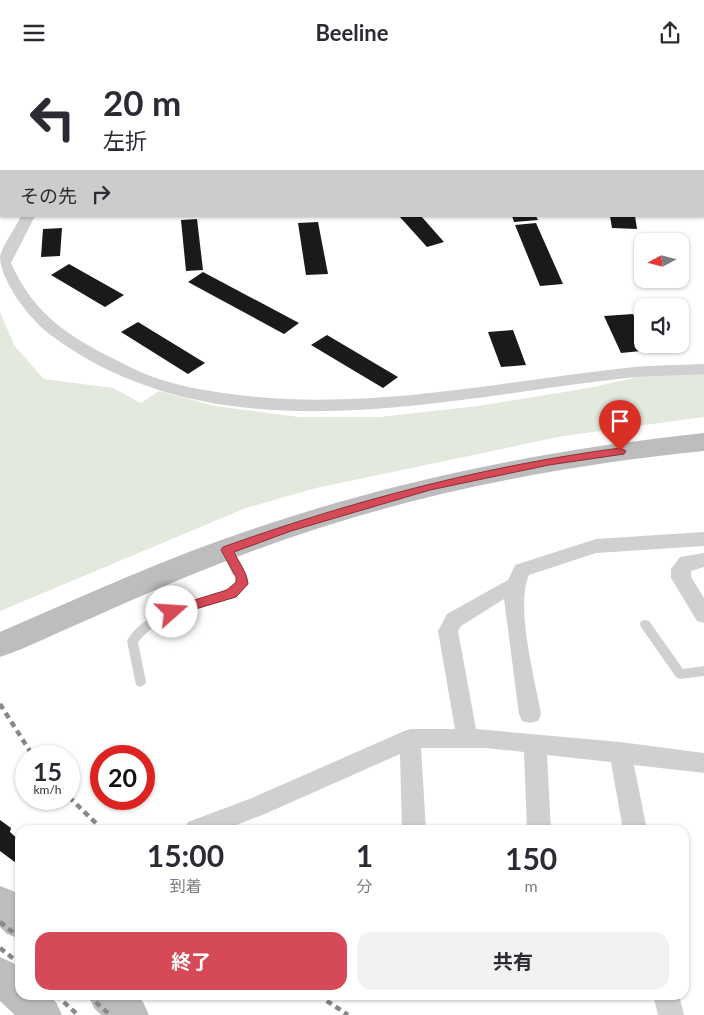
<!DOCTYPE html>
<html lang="ja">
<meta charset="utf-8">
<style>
body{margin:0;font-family:Lato,"Noto Sans JP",sans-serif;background:#f2f2f3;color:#2b2b33;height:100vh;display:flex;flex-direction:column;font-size:19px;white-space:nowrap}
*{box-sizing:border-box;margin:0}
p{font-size:16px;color:#7c7c81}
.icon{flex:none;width:28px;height:28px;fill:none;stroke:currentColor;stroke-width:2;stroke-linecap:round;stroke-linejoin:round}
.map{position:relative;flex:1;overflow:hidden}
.sheet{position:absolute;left:15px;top:760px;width:674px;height:175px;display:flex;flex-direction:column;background:#fff;border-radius:15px;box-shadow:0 1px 4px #0004}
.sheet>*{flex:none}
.guide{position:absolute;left:0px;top:0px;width:705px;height:152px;box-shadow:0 1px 4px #0004;background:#fff;color:#2b2b33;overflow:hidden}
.needle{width:32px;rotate:263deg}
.tools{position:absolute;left:634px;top:168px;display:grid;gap:10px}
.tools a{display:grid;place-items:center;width:55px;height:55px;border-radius:10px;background:#fff;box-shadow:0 1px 4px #0004;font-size:25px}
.speed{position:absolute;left:15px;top:680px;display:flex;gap:10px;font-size:25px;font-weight:700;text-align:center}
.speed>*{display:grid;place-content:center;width:65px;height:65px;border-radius:50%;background:#fff;box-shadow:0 1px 4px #0004;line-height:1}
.speed small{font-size:12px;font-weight:400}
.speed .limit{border:8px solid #d22;background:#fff;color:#111}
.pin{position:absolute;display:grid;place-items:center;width:42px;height:42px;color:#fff;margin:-51px -21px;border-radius:50% 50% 50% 0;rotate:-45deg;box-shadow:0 0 5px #0007}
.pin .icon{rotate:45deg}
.me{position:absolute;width:55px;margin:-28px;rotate:71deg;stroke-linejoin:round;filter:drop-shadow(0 0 4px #0008)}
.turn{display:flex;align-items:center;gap:18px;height:105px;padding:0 20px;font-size:22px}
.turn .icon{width:65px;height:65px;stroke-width:2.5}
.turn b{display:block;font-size:35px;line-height:42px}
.then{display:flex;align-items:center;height:48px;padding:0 20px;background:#0003;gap:10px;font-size:19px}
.eta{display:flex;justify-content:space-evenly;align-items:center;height:85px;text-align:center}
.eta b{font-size:30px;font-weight:700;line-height:35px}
.button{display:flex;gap:10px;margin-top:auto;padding:10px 20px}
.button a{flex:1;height:58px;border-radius:15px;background:#d64956;color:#fff;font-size:20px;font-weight:700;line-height:58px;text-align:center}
.button a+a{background:#f2f2f3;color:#2b2b33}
header{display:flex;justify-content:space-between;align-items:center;height:65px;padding:0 20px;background:#fff;font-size:22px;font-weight:700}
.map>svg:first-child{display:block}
</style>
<header><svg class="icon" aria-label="menu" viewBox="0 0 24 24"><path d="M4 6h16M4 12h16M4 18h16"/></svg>Beeline<svg class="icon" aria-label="share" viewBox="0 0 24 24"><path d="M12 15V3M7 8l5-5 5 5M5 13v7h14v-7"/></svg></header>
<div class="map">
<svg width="704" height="950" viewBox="0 0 704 950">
<rect width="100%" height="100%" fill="#fff"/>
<path fill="#e3e9dd" d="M0 247 14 280 44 314 113 323 141 338 159 326 215 341 299 352H380L478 341 589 323 642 311 704 308V352L563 371 316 423 246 443 0 546Z"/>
<g fill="#1a1a1a">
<path d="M399 151H421L444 177 427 182Z"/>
<path d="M512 151H536L538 155 514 157Z"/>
<path d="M610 151H635L637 164 612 163Z"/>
<path d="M197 154 203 205 186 206 181 155Z"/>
<path d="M318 157 328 209 306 210 298 158Z"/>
<path d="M536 158 563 219 540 221 515 160Z"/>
<path d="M62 163 60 191 41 192 43 164Z"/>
<path d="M69 199 124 230 105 242 51 210Z"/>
<path d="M203 207 299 258 284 269 188 217Z"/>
<path d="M633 249 642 269V279H647L651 285 621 288 604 251Z"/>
<path d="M138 257 205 298 188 309 121 267Z"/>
<path d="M513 265 526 300 501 302 488 267Z"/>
<path d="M327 270 398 312 383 323 311 280Z"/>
<path d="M0 755 11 763 10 767 20 776V801L0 786Z"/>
</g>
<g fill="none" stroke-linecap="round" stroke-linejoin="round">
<g fill="#d0d0d0" fill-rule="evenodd">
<path d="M227 481 231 482 240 503 247 510 246 522C237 528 228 533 218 537 199 544 179 547 162 557 152 562 145 569 138 577L146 617 144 620 140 622 136 620 127 576C144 545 184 542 213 530 222 527 229 522 237 517V512L232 509 222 485 223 482Z"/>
<path d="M645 555 649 556 683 604 704 601V611L680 614 676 612 641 562 640 559 641 556Z"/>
</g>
<g fill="#d0d0d0" fill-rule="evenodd">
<path d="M21 151H35L11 198C32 245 62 267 106 290 119 296 131 303 143 308 173 321 207 326 239 330 368 346 497 317 625 303 651 300 678 300 704 299V309C678 311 652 310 626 313 437 334 215 395 48 268 30 254 0 216 0 191 4 178 15 164 21 151Z"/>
<path d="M704 467V481L596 488 529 510C515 541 535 614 541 649L538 656 530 658 522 656 519 649 504 534 461 561 458 566 476 664 620 677 704 688V708L634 700 647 765H623L611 697 547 690 551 765H527L524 687 486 683H421L426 765H402L400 689 267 748 224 765H184L188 757 252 733 402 667 410 664H455L438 566 447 549 508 515 515 500 596 474Z"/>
<path d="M704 488V502L691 506V512L704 533V558L697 556 671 513V504L680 492Z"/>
<path d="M653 930H679L684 950H658Z"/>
</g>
<g fill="#bdbdbd" fill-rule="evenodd">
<rect x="0" y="25" width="1" height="10"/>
<path d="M704 368V386C545 402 387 434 237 492 186 511 136 533 87 555 58 567 30 582 0 592V567C85 530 170 491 259 462 404 413 552 384 704 368Z"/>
<path d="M0 821 13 826 20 832V874L7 869 0 862Z"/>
<path d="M0 892 13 898 20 904V930H49L56 937 62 950H15L0 936Z"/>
<path d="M88 930H136L143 937 149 950H101L94 943Z"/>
</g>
<g stroke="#888" stroke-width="4.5" stroke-dasharray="6 4.5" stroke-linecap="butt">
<path d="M0 639 33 691"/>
<path d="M69 732 103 765"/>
<path d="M0 857 20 873"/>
<path d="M0 883 20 899"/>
<path d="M56 930 78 950"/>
<path d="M88 930 110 950"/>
<path d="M318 930 348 950"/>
</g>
</g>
<path fill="#d64956" stroke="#8b2f38" d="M620 383 626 386 624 389 549 400 430 425 291 466 234 487C239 498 247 507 248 519L236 532 172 551 166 547 168 543 227 525 236 517V512L221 485 223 482C352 436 484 401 620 383Z"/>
</svg>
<div class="tools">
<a><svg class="needle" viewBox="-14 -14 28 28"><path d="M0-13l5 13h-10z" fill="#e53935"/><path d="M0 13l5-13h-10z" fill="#7c7c81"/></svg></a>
<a><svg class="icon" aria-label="sound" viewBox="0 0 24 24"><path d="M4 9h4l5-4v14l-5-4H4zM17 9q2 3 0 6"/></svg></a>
</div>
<div class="speed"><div>15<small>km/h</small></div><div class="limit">20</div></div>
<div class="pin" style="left:620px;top:386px;background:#d93025"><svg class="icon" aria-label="arrive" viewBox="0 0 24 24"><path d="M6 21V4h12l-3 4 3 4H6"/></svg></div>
<svg class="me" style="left:172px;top:547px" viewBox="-20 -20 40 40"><circle r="19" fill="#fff"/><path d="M0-13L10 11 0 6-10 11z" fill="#d64956"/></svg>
<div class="guide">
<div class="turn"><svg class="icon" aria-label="left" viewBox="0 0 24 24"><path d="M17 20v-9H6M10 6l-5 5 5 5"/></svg><div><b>20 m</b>左折</div></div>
<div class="then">その先<svg class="icon" aria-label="right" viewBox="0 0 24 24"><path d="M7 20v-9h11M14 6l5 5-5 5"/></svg></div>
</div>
<section class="sheet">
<div class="eta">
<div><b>15:00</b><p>到着</p></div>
<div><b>1</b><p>分</p></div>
<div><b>150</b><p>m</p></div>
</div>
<div class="button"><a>終了</a><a>共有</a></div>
</section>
</div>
